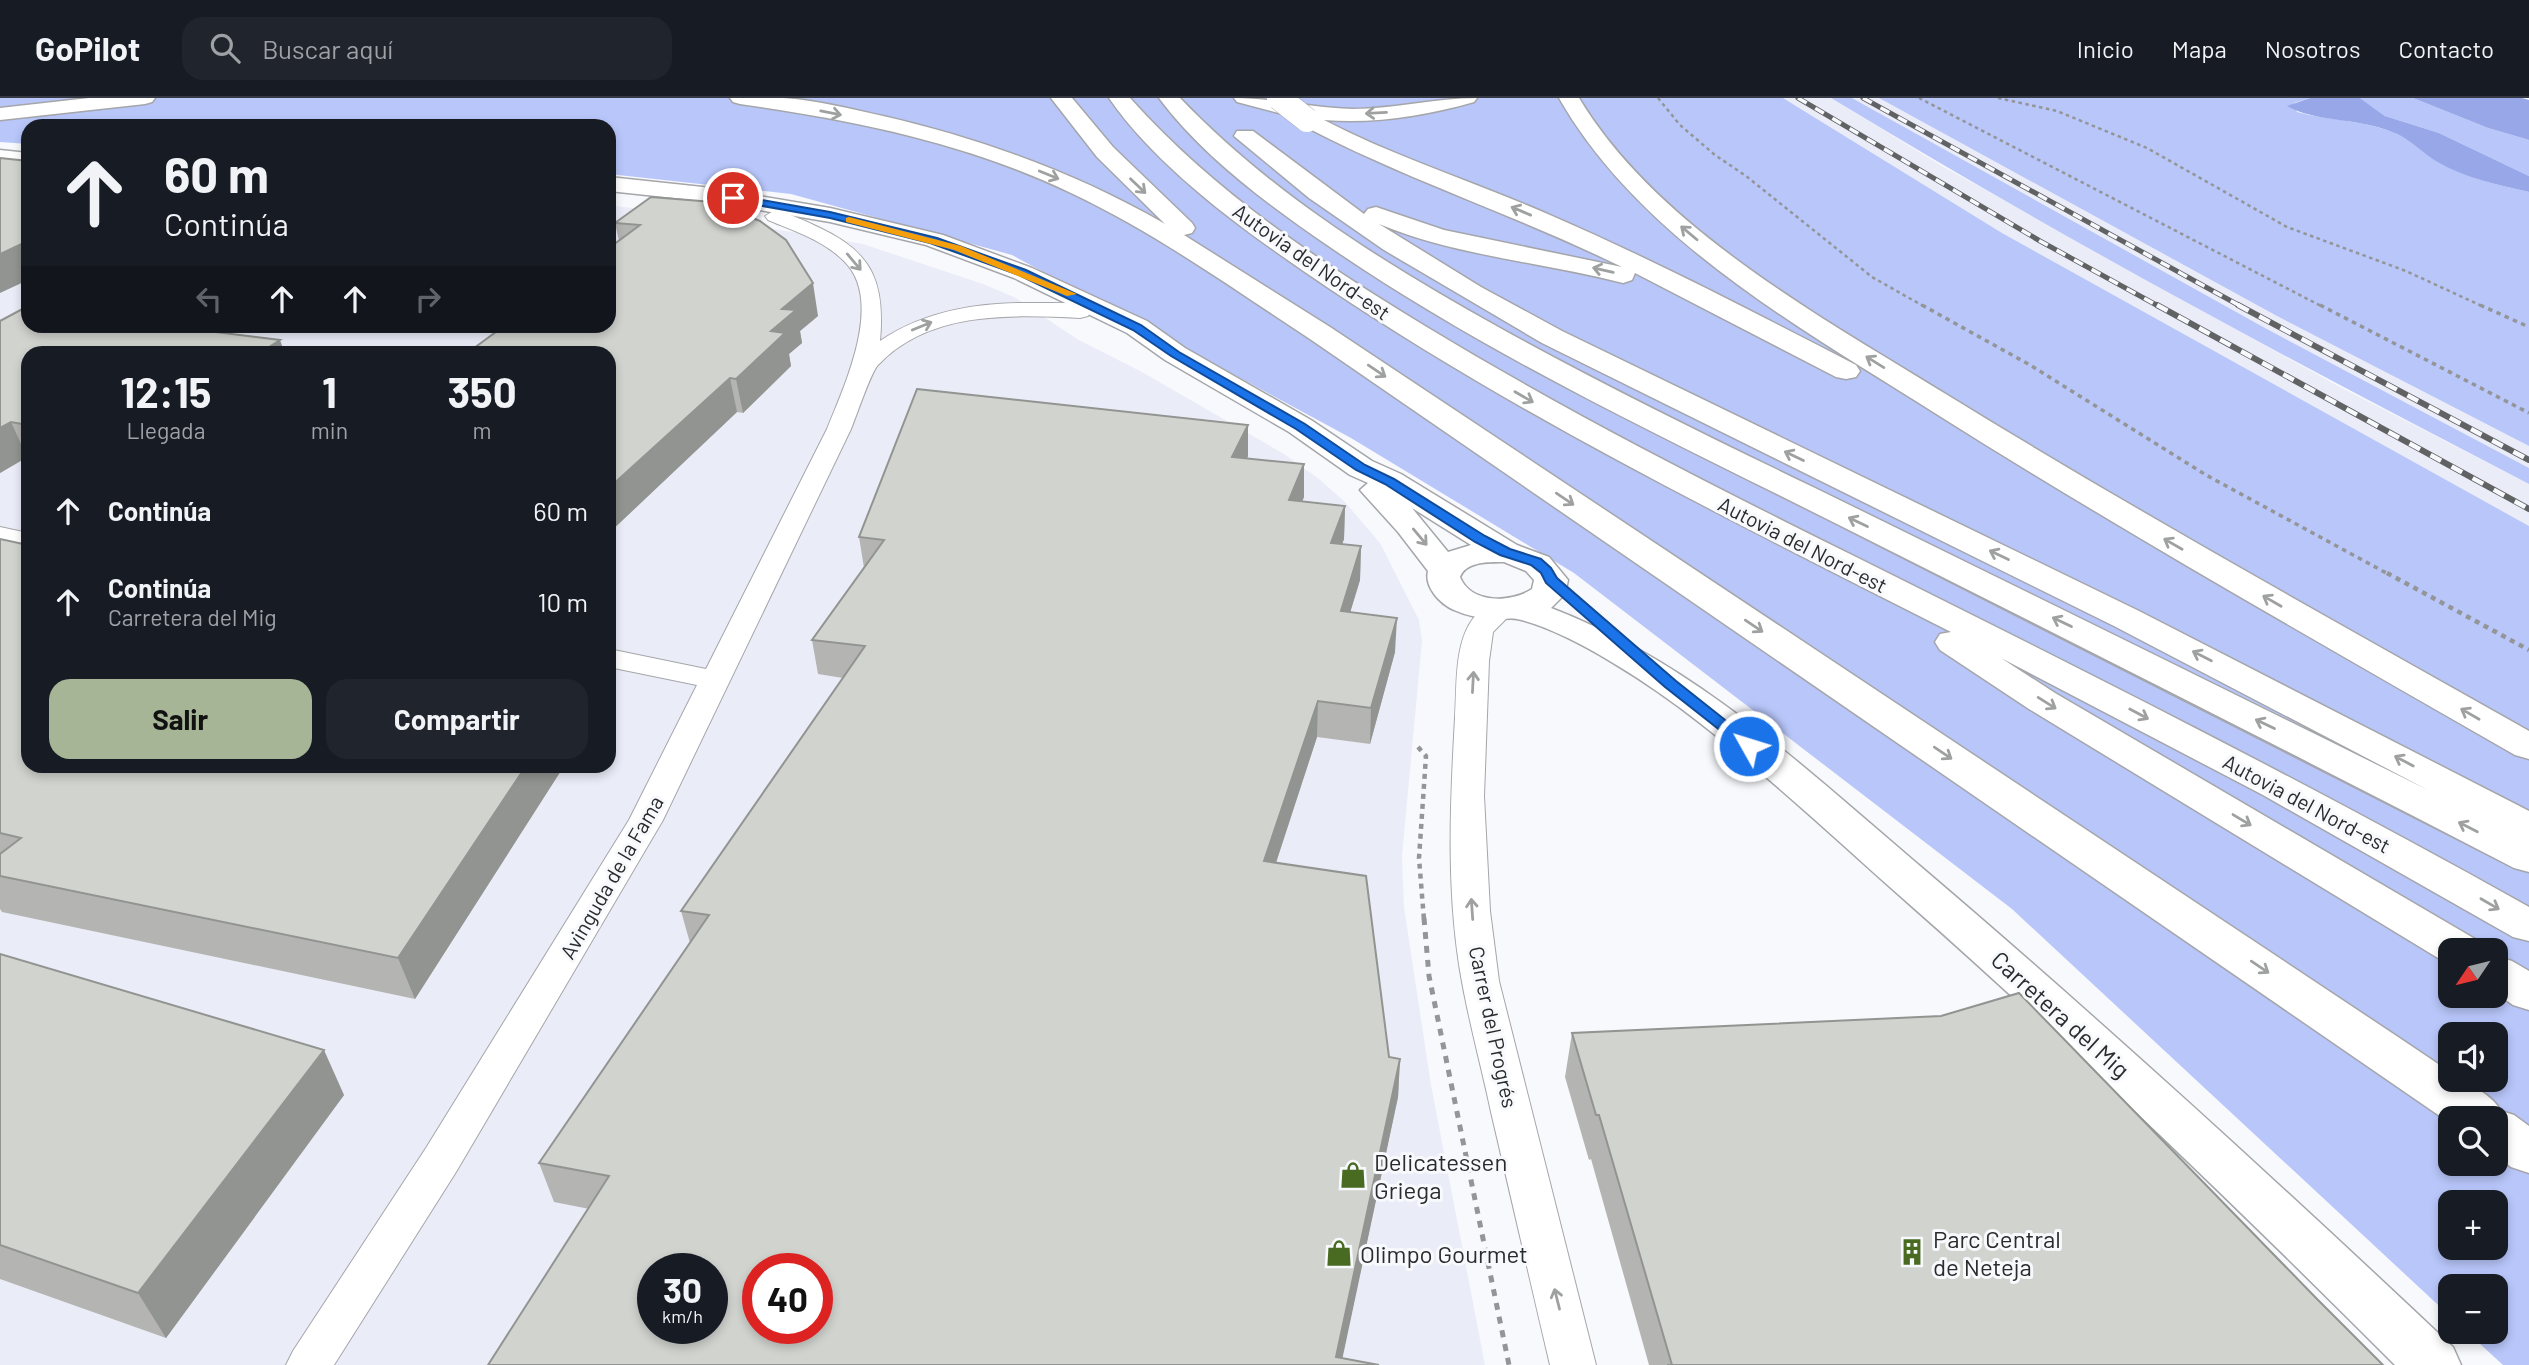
<!DOCTYPE html>
<html lang="es">
<meta charset="utf-8">
<style>
body{margin:0;font-family:Barlow,sans-serif;background:#20242c;color:#f1f3f6;height:100vh;display:flex;flex-direction:column;font-size:26px;white-space:nowrap}
*{box-sizing:border-box;margin:0}
p{font-size:23px;color:#9ea1a6}
.icon{flex:none;width:38px;height:38px;fill:none;stroke:currentColor;stroke-width:2;stroke-linecap:round;stroke-linejoin:round}
.map{position:relative;flex:1;overflow:hidden}
.sheet{position:absolute;left:21px;top:248px;width:595px;height:427px;display:flex;flex-direction:column;background:#171b24;border-radius:21px;box-shadow:0 4px 10px #0003}
.sheet>*{flex:none}
.guide{position:absolute;left:21px;top:21px;width:595px;height:214px;border-radius:21px;box-shadow:0 4px 10px #0003;background:#171b24;color:#f1f3f6;overflow:hidden}
.needle{width:46px;rotate:235deg}
.buttons{position:absolute;left:2438px;top:840px;display:grid;gap:14px}
.buttons a{display:grid;place-items:center;width:70px;height:70px;border-radius:14px;background:#171b24;box-shadow:0 4px 10px #0003;font-size:35px}
.speed{position:absolute;left:637px;top:1155px;display:flex;gap:14px;font-size:35px;font-weight:700;text-align:center}
.speed>*{display:grid;place-content:center;width:91px;height:91px;border-radius:50%;background:#171b24;box-shadow:0 4px 10px #0003;line-height:1}
.speed small{font-size:18px;font-weight:400}
.speed .limit{border:10px solid #d22;background:#fff;color:#111}
.pin{position:absolute;display:grid;place-items:center;width:60px;height:60px;color:#fff;margin:-30px;border:4px solid #fff;border-radius:50%;box-shadow:0 2px 7px #0007}
.me{position:absolute;width:77px;margin:-38px;rotate:309deg;stroke-linejoin:round;filter:drop-shadow(0 0 5px #0008)}
.turn{display:flex;align-items:center;gap:24px;height:147px;padding:0 28px;font-size:32px}
.turn .icon{width:91px;height:91px;stroke-width:2.5}
.turn b{display:block;font-size:49px;line-height:60px}
.lanes{display:flex;align-items:center;height:66px;padding:0 28px;background:#0003;justify-content:center;gap:35px;direction:ltr}
.lanes .off{opacity:.35}
.eta{display:flex;justify-content:space-evenly;align-items:center;height:119px;text-align:center}
.eta b{font-size:42px;font-weight:700;line-height:49px}
.action{display:flex;gap:14px;margin-top:auto;padding:14px 28px}
.action a{flex:1;height:80px;border-radius:21px;background:#a5b596;color:#111;font-size:28px;font-weight:700;line-height:80px;text-align:center}
.action a+a{background:#20242c;color:#f1f3f6}
ul{padding:0;list-style:none}
li{display:flex;align-items:center;gap:21px;height:91px;padding:0 28px}
li div{flex:1}
li b{display:block;font-size:26px}
li em{font-style:normal}
header{display:flex;align-items:center;gap:42px;box-sizing:border-box;height:98px;padding:0 35px;background:#171b24;border-bottom:2px solid #363941}
header strong{font-size:33px}
nav{display:flex;gap:38px;margin-inline-start:auto;font-size:24px}
.search{width:490px;height:63px;background:#20242c;display:flex;align-items:center;gap:18px;box-sizing:border-box;padding:0 24px;border-radius:21px;color:#9ea1a6;font-size:26px}
.map>svg:first-child{display:block}
</style>
<header>
<strong>GoPilot</strong>
<div class="search"><svg class="icon" aria-label="search" viewBox="0 0 24 24"><circle cx="10" cy="10" r="6"/><path d="M15 15l6 6"/></svg>Buscar aquí</div>
<nav><a>Inicio</a><a>Mapa</a><a>Nosotros</a><a>Contacto</a></nav>
</header>
<div class="map">
<svg width="2529" height="1267" viewBox="0 0 2529 1267">
<rect width="100%" height="100%" fill="#f8f9fd"/>
<g fill="#eaedf8" fill-rule="evenodd">
<path d="M1783 0H1831L1942 68 2340 289 2529 386V428L2002 135Z"/>
<path d="M1852 0H1879L2277 218 2529 348V370L2265 230Z"/>
<path d="M0 82 28 85V228H609V108H615L690 117 863 146 983 186 1014 199 1077 241 1142 274 1284 356 1319 381 1344 403 1380 445 1419 522 1422 543 1402 758 1404 809 1431 987 1485 1267H0ZM28 256H609V668H28ZM653 1171H712V1230H653ZM758 1171H817V1230H758Z"/>
</g>
<g fill="#b8c6fa" fill-rule="evenodd">
<path d="M0 0H1783L2002 135 2529 428V1267H2503L2467 1234H2496V1188H2450V1218L2012 811 1574 475 1351 340 1012 157 791 96 609 76V28H28V46L0 44ZM2450 852H2496V898H2450ZM2450 936H2496V982H2450ZM2450 1020H2496V1066H2450ZM2450 1104H2496V1150H2450Z"/>
<path d="M1831 0H1852L2265 230 2529 370V386C2293 264 2058 138 1831 0Z"/>
<path d="M1879 0H2310L2294 5 2297 14C2327 22 2357 22 2387 32 2412 40 2417 52 2437 63 2465 80 2498 87 2529 94V348L2277 218Z"/>
<path d="M2360 0H2413L2488 30 2529 42V78L2439 35 2385 18Z"/>
</g>
<g fill="#97a7e8">
<path d="M2310 0H2360L2385 18 2439 35 2529 78V94C2498 87 2464 80 2436 63 2418 52 2409 39 2387 32 2354 20 2316 24 2287 8Z"/>
<path d="M2413 0H2522L2529 2V42L2488 30Z"/>
</g>
<g fill="none" stroke-linecap="round" stroke-linejoin="round">
<defs>
<g id="street">
<path d="M775 112C790 116 806 123 820 130 874 155 885 187 880 243 927 211 983 204 1038 205 1055 205 1072 204 1088 208L1091 213 1088 218 1080 220C1012 217 930 212 878 267 871 274 856 319 851 331L663 722 456 1074 334 1267H286L293 1253 426 1050 629 722 697 587 609 569V551L706 571 827 331C844 288 885 203 844 163 823 142 794 133 768 122L765 118Z"/>
<path d="M0 429 28 435V451L0 445Z"/>
<path d="M1502 502 1512 505 1516 511 1493 534 1489 563 1484 698 1490 813 1499 883 1596 1267H1550C1530 1183 1511 1098 1491 1014 1482 971 1470 928 1462 884 1446 798 1450 707 1455 620 1458 578 1451 515 1502 502Z"/>
</g>
<g id="secondary">
<path d="M0 52 28 55V69L0 66Z"/>
<path d="M609 79 712 90 830 110 943 137 1032 170 1147 223 1185 250 1311 322 1372 363 1401 376 1517 447 1549 459 1568 482 1565 496 1551 510C1693 564 1806 671 1920 768 2102 923 2279 1085 2453 1249L2461 1267H2395C2237 1109 2076 953 1908 805 1839 744 1772 681 1700 625 1656 590 1571 533 1517 521 1511 520 1504 521 1498 521 1484 521 1467 518 1454 512 1440 506 1424 489 1428 473L1398 434 1360 392 1368 385 1350 377 1289 334 1165 262 1127 235 1014 180 926 147 830 124 712 104 609 93ZM1412 410 1471 447 1448 454ZM1504 464 1526 473 1534 482 1532 491C1511 505 1471 506 1460 479 1466 463 1490 464 1504 464Z"/>
</g>
<g id="highway">
<path d="M89 0H155L152 4 145 6 0 22V10Z"/>
<path d="M730 0C747 0 765 0 783 0 816 2 851 11 883 18 982 41 1077 75 1165 126L1097 59 1051 0H1072L1113 49 1192 125 1195 130 1192 135 1184 137 1330 229 2398 939 2450 974V982C2467 982 2493 998 2501 1013L2514 1017 2529 1028V1075L2511 1069 2496 1057V1020H2450V1025L1310 241C1232 190 1156 135 1071 95 967 45 854 22 740 6L733 4Z"/>
<path d="M1109 0H1130C1214 94 1318 163 1425 228 1565 313 1710 387 1856 459 2083 572 2308 685 2529 809V843L2513 839 2263 697 2001 560 2055 595 2475 841 2481 852H2450V865L2443 863 2029 611 1940 552 1935 544 1940 536 1951 534C1739 426 1525 322 1327 189 1253 139 1160 74 1109 0Z"/>
<path d="M1159 0H1180C1272 96 1385 166 1500 230 1603 287 1709 339 1815 390 2019 490 2224 591 2428 692L2114 528 1542 245 1384 152 1309 100 1234 38 1237 33H1253L1364 116 1368 111 1376 109 1444 132 1622 169C1516 117 1404 81 1300 26L1296 22 1298 20 1237 4 1234 0C1274 0 1312 10 1353 11 1395 11 1435 0 1477 0L1474 4C1425 18 1375 26 1324 22 1397 60 1475 84 1550 117 1654 162 1755 215 1856 267L1860 273 1856 279 1846 281 1836 279 1635 175 1632 182 1623 185C1542 164 1456 158 1379 126L1481 189 1562 233 2139 513 2529 713V774L2514 770C2286 652 2057 536 1827 421 1659 337 1486 256 1330 149 1269 107 1204 60 1159 0Z"/>
<path d="M1559 0H1579C1657 130 1823 220 1949 298 2139 415 2334 523 2529 633V661L2515 657C2322 546 2127 436 1938 317 1804 232 1640 142 1559 0Z"/>
<path d="M2496 858 2512 863 2529 873V912L2513 907 2496 895Z"/>
</g>
</defs>
<use href="#street" stroke="#a5a6aa" stroke-width="2"/>
<use href="#secondary" stroke="#a5a6aa" stroke-width="3"/>
<use href="#highway" stroke="#a5a6aa" stroke-width="3"/>
<g stroke="#949597" stroke-width="2.5" stroke-dasharray="3.5 3.5" stroke-linecap="butt">
<path d="M1658 0 1680 27 1715 57 1746 78 1872 179 1925 209"/>
<path d="M1919 0 2323 209"/>
<path d="M1998 0 2057 13 2147 50 2287 129 2406 173 2484 209"/>
</g>
<g stroke="#949597" stroke-width="3.5" stroke-dasharray="4.5 4.5" stroke-linecap="butt">
<path d="M1922 207 2030 267 2206 377 2390 477"/>
<path d="M2320 207 2529 315"/>
<path d="M2480 207 2529 229"/>
</g>
<g stroke="#949597" stroke-width="4.5" stroke-dasharray="5 5" stroke-linecap="butt">
<path d="M2387 475 2529 552"/>
<path d="M1418 649 1426 658 1419 760 1424 822"/>
</g>
<path stroke="#949597" stroke-width="5" stroke-dasharray="7 7" stroke-linecap="butt" d="M1424 820 1429 878 1509 1267"/>
<use href="#street" fill="#fff" fill-rule="evenodd"/>
<use href="#secondary" fill="#fff" fill-rule="evenodd"/>
<use href="#highway" fill="#fff" fill-rule="evenodd"/>
<defs>
<g id="rail-far1">
<path d="M1798 0 2040 143 2160 209"/>
<path d="M1863 0 2242 209"/>
</g>
<g id="rail">
<path d="M2157 207 2529 411"/>
<path d="M2238 207 2529 362"/>
</g>
</defs>
<use href="#rail-far1" stroke="#616264" stroke-width="5"/>
<use href="#rail" stroke="#616264" stroke-width="6"/>
<use href="#rail-far1" stroke="#f8f9fd" stroke-width="3.5" stroke-dasharray="10" stroke-linecap="butt"/>
<use href="#rail" stroke="#f8f9fd" stroke-width="4.5" stroke-dasharray="12" stroke-linecap="butt"/>
<defs>
<path id="highway-bridge" d="M1279 0 1307 22"/>
</defs>
<use href="#highway-bridge" stroke="#a5a6aa" stroke-width="25" stroke-linecap="butt"/>
<use href="#highway-bridge" stroke="#fff" stroke-width="24"/>
</g>
<g fill="#b4b5b2">
<path d="M651 99 818 218 800 233 802 245 789 256 791 268 743 315 737 314 609 435V256L619 143 615 125Z"/>
<path d="M28 208V359L0 375Z"/>
<path d="M397 228H431L424 232Z"/>
<path d="M1248 327V358L1247 361 1304 399 1302 403 1345 408 1344 441 1342 446 1361 448 1360 482 1350 514 1395 554 1370 646 1317 639 1276 765 1389 959 1400 961 1398 999 1342 1260 554 1104 539 1065 690 845 681 813 843 580 818 576 812 542 864 470 859 439Z"/>
<path d="M0 441 28 668H564L415 901 2 814 0 811Z"/>
<path d="M0 856 344 997 166 1240 0 1181Z"/>
<path d="M1572 935 2318 1202 2383 1267H1649L1591 1061 1589 1062 1565 979Z"/>
</g>
<g fill="#929491">
<path d="M28 143V182L0 195V156Z"/>
<path d="M813 185 818 218 800 233 802 245 789 256 791 268 743 315 736 281 771 233 782 211Z"/>
<path d="M422 228H431L424 232Z"/>
<path d="M280 242 285 256H258Z"/>
<path d="M730 280 737 314 609 435V390Z"/>
<path d="M11 324 27 359 0 375V330Z"/>
<path d="M1248 327V358L1233 391 1232 359Z"/>
<path d="M1304 366V399L1289 435V402Z"/>
<path d="M1345 408 1344 441 1330 479 1331 445Z"/>
<path d="M1361 448 1360 482 1340 548 1341 513Z"/>
<path d="M1397 520 1395 554 1370 646 1371 610Z"/>
<path d="M1318 603 1317 639 1264 801V763Z"/>
<path d="M526 668H564L415 901 398 860Z"/>
<path d="M324 952 344 997 166 1240 138 1195Z"/>
<path d="M1400 961 1398 999 1341 1267 1336 1259Z"/>
</g>
<g fill="#d1d3cf" stroke="#929491" stroke-width="2" fill-rule="evenodd">
<path d="M0 60 28 63V143L0 156Z"/>
<path d="M651 99 713 104 760 123 786 142 813 185 782 211 796 212 771 233 785 235 736 281 730 280 609 390V256H466L504 228H609V150L640 127 615 125Z"/>
<path d="M28 208V228H167L280 242 258 256H28V327L11 324 0 330V223Z"/>
<path d="M917 291 1248 327 1232 359 1304 366 1289 402 1345 408 1331 445 1361 448 1341 513 1397 520 1371 610 1318 603 1264 763 1366 778 1389 959 1400 961 1336 1259 1379 1267H488L609 1078 539 1065 709 817 681 813 865 548 812 542 884 442 859 439ZM653 1171H712V1230H653ZM758 1171H817V1230H758Z"/>
<path d="M0 441 28 447V668H526L398 860 0 778V756L21 740 0 735Z"/>
<path d="M0 856 324 952 138 1195 0 1147Z"/>
<path d="M2019 895 2318 1202 2383 1267H1667H1672L1599 1017H1596L1572 935 1941 918Z"/>
</g>
<defs><path id="oneway-shaft" d="M-6 0H5M1.5-3L5.5 0L1.5 3" fill="none" stroke-width="1.6" stroke-linecap="round" stroke-linejoin="round" transform="scale(1.75)"/></defs>
<g stroke="#9fa0a0">
<use href="#oneway-shaft" transform="translate(831 15) rotate(11)"/>
<use href="#oneway-shaft" transform="translate(1376 15) rotate(177)"/>
<use href="#oneway-shaft" transform="translate(1049 77) rotate(22)"/>
<use href="#oneway-shaft" transform="translate(1138 88) rotate(44)"/>
<use href="#oneway-shaft" transform="translate(1521 113) rotate(-157)"/>
<use href="#oneway-shaft" transform="translate(1689 135) rotate(-140)"/>
<use href="#oneway-shaft" transform="translate(854 164) rotate(50)"/>
<use href="#oneway-shaft" transform="translate(1603 172) rotate(-167)"/>
<use href="#oneway-shaft" transform="translate(922 228) rotate(-22)"/>
<use href="#oneway-shaft" transform="translate(1875 264) rotate(-148)"/>
<use href="#oneway-shaft" transform="translate(1377 273) rotate(34)"/>
<use href="#oneway-shaft" transform="translate(1524 299) rotate(30)"/>
<use href="#oneway-shaft" transform="translate(1794 358) rotate(-154)"/>
<use href="#oneway-shaft" transform="translate(1565 401) rotate(34)"/>
<use href="#oneway-shaft" transform="translate(1858 424) rotate(-154)"/>
<use href="#oneway-shaft" transform="translate(1420 439) rotate(50)"/>
<use href="#oneway-shaft" transform="translate(2173 446) rotate(-150)"/>
<use href="#oneway-shaft" transform="translate(1999 457) rotate(-154)"/>
<use href="#oneway-shaft" transform="translate(2272 503) rotate(-150)"/>
<use href="#oneway-shaft" transform="translate(2062 524) rotate(-154)"/>
<use href="#oneway-shaft" transform="translate(1754 528) rotate(34)"/>
<use href="#oneway-shaft" transform="translate(2202 558) rotate(-153)"/>
<use href="#oneway-shaft" transform="translate(1473 584) rotate(-87)"/>
<use href="#oneway-shaft" transform="translate(2047 605) rotate(32)"/>
<use href="#oneway-shaft" transform="translate(2139 616) rotate(28)"/>
<use href="#oneway-shaft" transform="translate(2470 616) rotate(-150)"/>
<use href="#oneway-shaft" transform="translate(2265 626) rotate(-154)"/>
<use href="#oneway-shaft" transform="translate(1943 655) rotate(34)"/>
<use href="#oneway-shaft" transform="translate(2404 663) rotate(-152)"/>
<use href="#oneway-shaft" transform="translate(2242 722) rotate(31)"/>
<use href="#oneway-shaft" transform="translate(2468 729) rotate(-153)"/>
<use href="#oneway-shaft" transform="translate(2490 806) rotate(30)"/>
<use href="#oneway-shaft" transform="translate(1472 811) rotate(-94)"/>
<use href="#oneway-shaft" transform="translate(2260 869) rotate(34)"/>
<use href="#oneway-shaft" transform="translate(1557 1201) rotate(-104)"/>
</g>
<path fill="#1a73e8" stroke="#114b97" stroke-width="2" d="M733 97 830 114 937 140 1026 172 1141 227 1179 254 1305 326 1365 367 1394 381 1485 438 1510 451 1541 461 1551 470 1557 480 1676 583 1758 648 1749 653 1744 651 1665 589 1546 485 1541 475 1531 467 1500 457 1475 444 1385 386 1356 372 1296 331 1171 258 1133 232 1019 177 930 145 830 120 729 102V98Z"/>
<path fill="#f59e0b" d="M849 119 961 148 1077 196 1067 198 954 152 846 124V120Z"/>
<defs>
<symbol id="shop-bare" viewBox="-9 -9 18 18"><path d="M-5-2.5h2.3a2.7 3.5 0 0 1 5.4 0H5L5.5 6h-11ZM-1.5-2.5h3a1.5 2.3 0 0 0-3 0Z" fill="#496a21" stroke="#f8f9fd" stroke-width="2.5" paint-order="stroke"/></symbol>
<symbol id="building-bare" viewBox="-9 -9 18 18"><path d="M-4-6H4V6H1V3H-1V6H-4ZM-2.5-4.3h1.7v1.8h-1.7ZM.8-4.3h1.7v1.8H.8ZM-2.5-1h1.7V.8h-1.7ZM.8-1h1.7V.8H.8Z" fill="#496a21" stroke="#f8f9fd" stroke-width="2.5" paint-order="stroke"/></symbol>
</defs>
<g fill-rule="evenodd">
<use href="#shop-bare" x="1334" y="1058" width="38" height="38"/>
<use href="#building-bare" x="1893" y="1135" width="38" height="38"/>
<use href="#shop-bare" x="1320" y="1136" width="38" height="38"/>
</g>
<g text-anchor="middle" dominant-baseline="central" stroke-width="6" stroke-linejoin="round" paint-order="stroke">
<g font-size="21" fill="#2a2b2c" stroke="#f8f9fd">
<text transform="translate(1312 163) rotate(35)">Autovia del Nord-est</text>
<text transform="translate(1803 446) rotate(27)">Autovia del Nord-est</text>
<text transform="translate(2307 705) rotate(28)">Autovia del Nord-est</text>
<text transform="translate(611 779) rotate(-60)">Avinguda de la Fama</text>
<text transform="translate(1494 929) rotate(78)">Carrer del Progrés</text>
</g>
<g font-size="24" fill="#2a2b2c" stroke="#f8f9fd">
<text transform="translate(2061 916) rotate(42)">Carretera del Mig</text>
</g>
<g font-size="24" fill="#2a2b2c" stroke="#f8f9fd" text-anchor="start">
<text x="1374" y="1063">Delicatessen<tspan x="1374" dy="28">Griega</tspan></text>
<text x="1933" y="1140">Parc Central<tspan x="1933" dy="28">de Neteja</tspan></text>
<text x="1360" y="1155">Olimpo Gourmet</text>
</g>
</g>
</svg>
<div class="buttons">
<a><svg class="needle" viewBox="-14 -14 28 28"><path d="M0-13l5 13h-10z" fill="#e53935"/><path d="M0 13l5-13h-10z" fill="#9ea1a6"/></svg></a>
<a><svg class="icon" aria-label="sound" viewBox="0 0 24 24"><path d="M4 9h4l5-4v14l-5-4H4zM17 9q2 3 0 6"/></svg></a>
<a><svg class="icon" aria-label="search" viewBox="0 0 24 24"><circle cx="10" cy="10" r="6"/><path d="M15 15l6 6"/></svg></a>
<a>+</a>
<a>−</a>
</div>
<div class="speed"><div>30<small>km/h</small></div><div class="limit">40</div></div>
<div class="pin" style="left:733px;top:100px;background:#d93025"><svg class="icon" aria-label="arrive" viewBox="0 0 24 24"><path d="M6 21V4h12l-3 4 3 4H6"/></svg></div>
<svg class="me" style="left:1749px;top:648px" viewBox="-20 -20 40 40"><circle r="17" fill="#1a73e8" stroke="#fff" stroke-width="3"/><path d="M0-11L8 9 0 5-8 9z" fill="#fff"/></svg>
<div class="guide">
<div class="turn"><svg class="icon" aria-label="ahead" viewBox="0 0 24 24"><path d="M12 20V5M6 11l6-6 6 6"/></svg><div><b>60 m</b>Continúa</div></div>
<div class="lanes"><svg class="icon off" aria-label="left" viewBox="0 0 24 24"><path d="M17 20v-9H6M10 6l-5 5 5 5"/></svg><svg class="icon" aria-label="ahead" viewBox="0 0 24 24"><path d="M12 20V5M6 11l6-6 6 6"/></svg><svg class="icon" aria-label="ahead" viewBox="0 0 24 24"><path d="M12 20V5M6 11l6-6 6 6"/></svg><svg class="icon off" aria-label="right" viewBox="0 0 24 24"><path d="M7 20v-9h11M14 6l5 5-5 5"/></svg></div>
</div>
<section class="sheet">
<div class="eta">
<div><b>12:15</b><p>Llegada</p></div>
<div><b>1</b><p>min</p></div>
<div><b>350</b><p>m</p></div>
</div>
<ul>
<li><svg class="icon" aria-label="ahead" viewBox="0 0 24 24"><path d="M12 20V5M6 11l6-6 6 6"/></svg><div><b>Continúa</b></div><em>60 m</em></li>
<li><svg class="icon" aria-label="ahead" viewBox="0 0 24 24"><path d="M12 20V5M6 11l6-6 6 6"/></svg><div><b>Continúa</b><p>Carretera del Mig</p></div><em>10 m</em></li>
</ul>
<div class="action"><a>Salir</a><a>Compartir</a></div>
</section>
</div>
